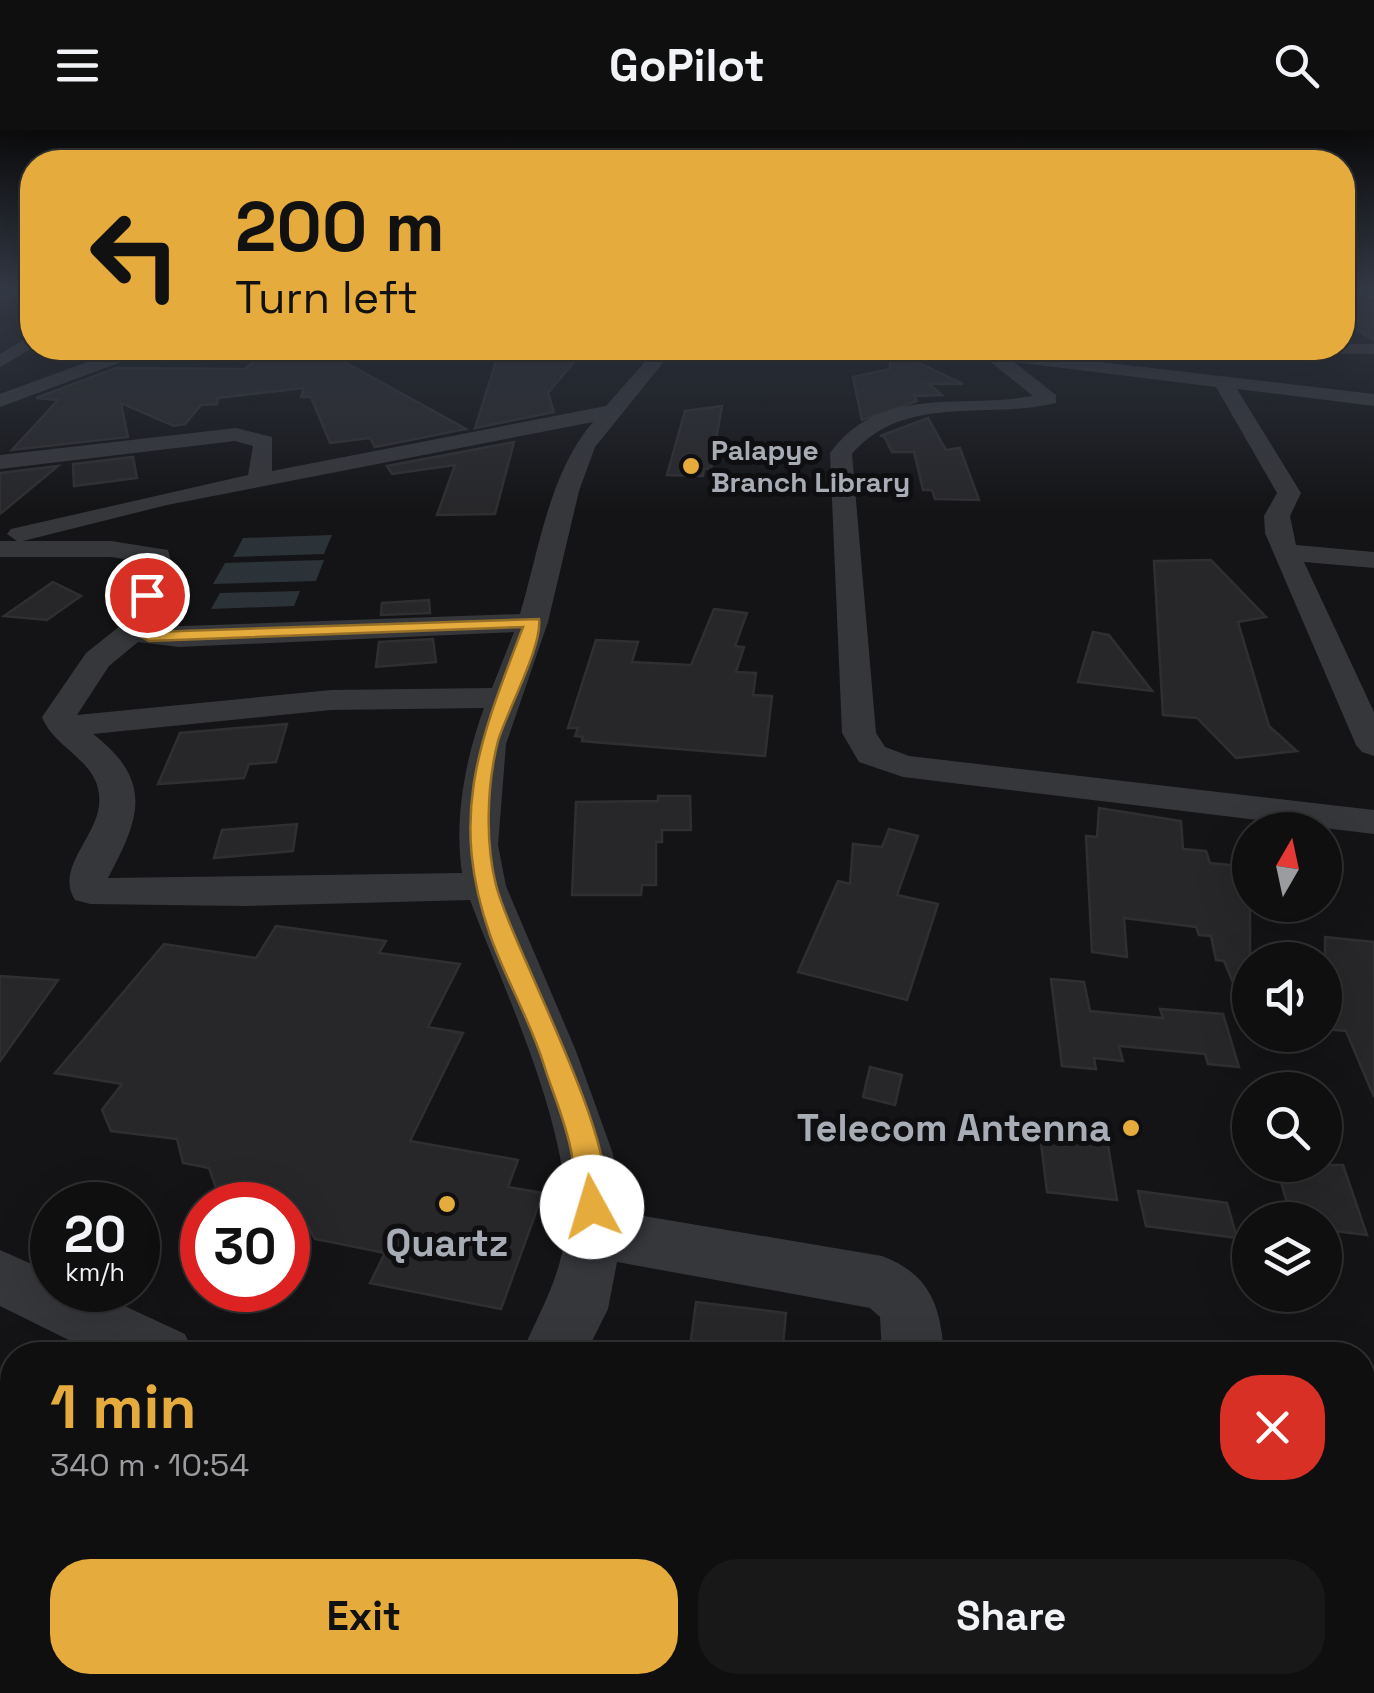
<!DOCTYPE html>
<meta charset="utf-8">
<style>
body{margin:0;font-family:"Space Grotesk",sans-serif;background:#181819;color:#f1f3f6;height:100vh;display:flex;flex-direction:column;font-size:38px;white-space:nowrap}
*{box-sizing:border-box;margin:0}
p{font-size:32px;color:#9b9c9f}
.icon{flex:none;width:55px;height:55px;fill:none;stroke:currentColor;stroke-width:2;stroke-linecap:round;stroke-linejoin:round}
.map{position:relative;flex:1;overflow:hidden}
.details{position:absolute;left:0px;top:1212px;width:1375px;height:352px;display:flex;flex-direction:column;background:#0f0f10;border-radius:40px 40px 0 0;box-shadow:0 10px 40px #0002,0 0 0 2px #2f2f30}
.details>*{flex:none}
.top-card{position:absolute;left:20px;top:20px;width:1335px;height:210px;border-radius:40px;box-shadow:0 10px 40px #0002,0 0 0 2px #2f2f30;background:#e5ab3d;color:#111;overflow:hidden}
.needle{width:65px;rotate:9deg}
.buttons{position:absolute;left:1232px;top:682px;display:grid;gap:20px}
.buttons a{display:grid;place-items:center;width:110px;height:110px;border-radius:50%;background:#0f0f10;box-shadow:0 10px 40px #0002,0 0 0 2px #2f2f30;font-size:50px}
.speed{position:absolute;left:30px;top:1052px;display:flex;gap:20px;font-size:50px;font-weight:700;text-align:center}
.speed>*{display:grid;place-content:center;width:130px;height:130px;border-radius:50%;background:#0f0f10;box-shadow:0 10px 40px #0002,0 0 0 2px #2f2f30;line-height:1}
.speed small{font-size:25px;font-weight:400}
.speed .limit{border:15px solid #d22;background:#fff;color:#111}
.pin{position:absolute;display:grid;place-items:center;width:85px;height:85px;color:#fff;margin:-42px;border:5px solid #fff;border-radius:50%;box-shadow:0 2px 10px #0007}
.me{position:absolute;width:110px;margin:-55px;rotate:354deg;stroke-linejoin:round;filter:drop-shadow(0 0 8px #0008)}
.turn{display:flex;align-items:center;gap:35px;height:210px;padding:0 50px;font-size:45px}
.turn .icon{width:130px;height:130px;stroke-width:2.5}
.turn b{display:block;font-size:70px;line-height:85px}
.round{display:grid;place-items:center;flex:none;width:105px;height:105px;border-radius:40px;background:#181819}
.headline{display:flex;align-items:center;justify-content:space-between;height:170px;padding:0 50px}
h1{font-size:60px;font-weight:700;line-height:75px;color:#e5ab3d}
.primary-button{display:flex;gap:20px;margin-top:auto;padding:20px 50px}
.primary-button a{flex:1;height:115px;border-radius:40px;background:#e5ab3d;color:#111;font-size:40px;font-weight:700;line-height:115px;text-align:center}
.primary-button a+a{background:#181819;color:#f1f3f6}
header{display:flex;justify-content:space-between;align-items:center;height:130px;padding:0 50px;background:#0f0f10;font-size:45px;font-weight:700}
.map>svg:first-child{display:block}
</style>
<header><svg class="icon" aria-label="menu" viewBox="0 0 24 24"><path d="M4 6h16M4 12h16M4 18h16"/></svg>GoPilot<svg class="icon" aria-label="search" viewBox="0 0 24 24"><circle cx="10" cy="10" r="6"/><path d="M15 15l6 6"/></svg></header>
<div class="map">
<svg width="1374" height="1563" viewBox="0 0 1374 1563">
<rect width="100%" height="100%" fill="#141416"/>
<g fill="#2b3339">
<path d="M332 405 324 424 233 427 243 408Z"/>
<path d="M324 430 316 451 213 454 225 433Z"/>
<path d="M300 461 294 476 211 479 220 463Z"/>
</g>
<g fill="#27272a" stroke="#2f2f32" stroke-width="2.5">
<path d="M1342 170 1374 173V210L1342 191Z"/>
<path d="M268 218H319L466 299 375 317 370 308 330 313 311 267H301L304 258 218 268 217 274 201 275 185 294 174 296 121 273 128 307 12 320 58 270 36 268 116 238 245 239Z"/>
<path d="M889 219 963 254H929L942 265 914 266 917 271 862 290 853 247 890 239Z"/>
<path d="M499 222 580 225 548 263 554 282 475 298Z"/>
<path d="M722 276 711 339H704L703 346 667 345 685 281Z"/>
<path d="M928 288 946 320 960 318 979 370 935 369 932 360H923L914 322H892L884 306H880Z"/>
<path d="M514 312 495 384 437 385 455 335 392 344 387 336Z"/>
<path d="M133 327 137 348 74 356 73 334Z"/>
<path d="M58 336 0 384V343Z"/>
<path d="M1211 430 1266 487 1238 492 1269 596 1297 621 1236 628 1197 588 1163 585 1154 431Z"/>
<path d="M53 452 81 466 47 490 4 486Z"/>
<path d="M429 470 430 483 381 485 382 473Z"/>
<path d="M714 479 747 483 735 516 744 517 736 542 756 543 753 565 772 566 765 626 582 611 583 607 575 606 578 598H568L596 510 638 512 632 532 691 535Z"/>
<path d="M1093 502 1109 505 1152 561 1078 552Z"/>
<path d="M433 509 436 532 376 537 379 512Z"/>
<path d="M287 594 276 632 249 634 244 648 158 654 180 603Z"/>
<path d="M658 666H690L691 700H662V712H656V755H642L641 765H572L576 672 658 671Z"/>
<path d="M1099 678 1181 691 1183 719 1206 721 1210 733 1250 737V893L1224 831 1216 830 1211 806 1199 805 1196 797 1124 788 1127 827 1092 822 1086 706 1097 707Z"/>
<path d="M297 694 293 721 214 728 222 700Z"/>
<path d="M889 699 918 706 897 765 938 774 907 870 798 842 838 751 850 754 853 714 882 717Z"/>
<path d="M276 796 386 811 379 823 460 834 428 897 463 903 410 1011 518 1030 508 1057 543 1063 501 1179 370 1153 385 1123 315 1109 302 1086 288 1084V1075H222L209 1038 183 1033 177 1009 111 1001 102 980 122 954 55 943 164 814 256 828Z"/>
<path d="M1325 807 1374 812V967L1346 901 1325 899Z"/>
<path d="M0 846 58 850 0 931Z"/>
<path d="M1051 849 1084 852 1090 881 1163 888 1160 879 1223 884 1239 937 1208 934 1205 924 1119 916 1123 931 1094 928 1096 939 1062 936Z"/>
<path d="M870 937 902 945 895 975 863 967Z"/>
<path d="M1039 996 1106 1003 1117 1070 1047 1062Z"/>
<path d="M1276 1035H1343L1367 1105 1325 1100V1090H1292Z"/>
<path d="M1138 1061 1227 1073 1237 1108 1146 1096Z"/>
<path d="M696 1172 786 1183 782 1225 690 1217Z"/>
</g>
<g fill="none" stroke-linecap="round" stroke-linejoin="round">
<g fill="#36373b" fill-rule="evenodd">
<path d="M0 161H32V168L0 167Z"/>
<path d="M1342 161H1374V169L1342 166Z"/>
<path d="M32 205 33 218 0 237V224Z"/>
<path d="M1342 214H1374V224L1140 223 1131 218H1342Z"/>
<path d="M152 218H200L191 223 121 232 0 277V264L112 223Z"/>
<path d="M657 218H675L595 317 579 361 548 492 506 614 498 715 506 756 576 921 613 1024 620 1082 882 1126C930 1144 941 1176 944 1225H882L880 1187 870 1178 617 1132 608 1179 585 1225H521C538 1184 560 1150 565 1105 576 1008 504 861 470 770L244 776 90 774 75 770C55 739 95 709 99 676 104 631 55 621 42 587L86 523 120 496 145 432 111 427H0V411H17L7 404 11 399 248 345 253 316 235 311 0 339V325L236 298 272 307V341L606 276ZM593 292C549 343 539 420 520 484L155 497 151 489 172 436 168 420 111 411H23L167 375ZM514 502 492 558 331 560 77 585 109 536 138 512 179 517ZM484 578C465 629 454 690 462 743L108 748C140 688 154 651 93 604L331 580Z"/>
<path d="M930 218H980L1374 264V276L1237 259 1301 363 1290 386 1296 415 1374 422V438L1304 432 1374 582V626L1362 622 1356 615 1265 403 1264 386 1277 363 1216 257 1014 232 1056 265V273C985 290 905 263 852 324L876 603 885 617 909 626 1374 680V704L903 647 859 632 842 603 830 323C881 254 959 279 1033 266L987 229Z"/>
<path d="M0 1120 52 1143V1160H90L185 1204 194 1225H99L0 1176Z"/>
<path d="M0 1337 12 1342V1411L0 1406Z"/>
<path d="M30 1552H113L109 1563H26Z"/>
<path d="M341 1552H418L414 1563H337Z"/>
<path d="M578 1552H654L650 1563H574Z"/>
<path d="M807 1552H968V1563H811Z"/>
</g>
</g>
<linearGradient id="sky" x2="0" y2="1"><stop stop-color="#0b0b0c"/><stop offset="0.42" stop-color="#343a47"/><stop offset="1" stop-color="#343a47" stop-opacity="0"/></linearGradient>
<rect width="1374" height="380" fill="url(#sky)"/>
<path fill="#e5ab3d" stroke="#956f28" stroke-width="2.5" d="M147 460 155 465 144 497 152 502 539 489C543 515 507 581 498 611 487 654 485 712 496 755 514 823 630 1028 602 1086L592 1089 581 1086C572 1068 575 1046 572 1026 567 994 552 962 543 932 529 888 505 848 490 805 448 685 480 610 523 497L149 511 127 499 139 465Z"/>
<g fill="#e5ab3d" stroke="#0f0f11" stroke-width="4">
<circle cx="691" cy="336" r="10"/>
<circle cx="1131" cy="998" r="10"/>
<circle cx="447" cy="1074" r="10"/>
</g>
<g text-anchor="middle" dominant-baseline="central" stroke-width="10" stroke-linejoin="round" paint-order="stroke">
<g font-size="28" font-weight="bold" fill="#a7acb5" stroke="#0f0f11" text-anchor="start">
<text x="711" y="320">Palapye<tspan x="711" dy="32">Branch Library</tspan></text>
</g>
<g font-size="38" font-weight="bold" fill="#a7acb5" stroke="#0f0f11" text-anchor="end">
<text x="1111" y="998">Telecom Antenna</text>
<text x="447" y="1113" text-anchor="middle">Quartz</text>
</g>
</g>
</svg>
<div class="buttons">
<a><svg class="needle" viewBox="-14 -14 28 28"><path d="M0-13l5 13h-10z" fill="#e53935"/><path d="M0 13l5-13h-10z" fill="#9b9c9f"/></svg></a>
<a><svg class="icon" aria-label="sound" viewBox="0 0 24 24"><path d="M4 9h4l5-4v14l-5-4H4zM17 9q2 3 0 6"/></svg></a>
<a><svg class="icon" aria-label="search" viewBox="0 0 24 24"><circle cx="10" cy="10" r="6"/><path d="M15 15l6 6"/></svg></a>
<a><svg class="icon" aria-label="layers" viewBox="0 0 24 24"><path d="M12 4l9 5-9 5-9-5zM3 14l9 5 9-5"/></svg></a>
</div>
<div class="speed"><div>20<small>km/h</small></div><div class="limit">30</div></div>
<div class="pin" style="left:147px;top:465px;background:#d93025"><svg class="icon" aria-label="arrive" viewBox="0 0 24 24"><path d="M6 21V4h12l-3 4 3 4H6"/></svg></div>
<svg class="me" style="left:592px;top:1077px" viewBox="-20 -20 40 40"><circle r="19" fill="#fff"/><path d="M0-13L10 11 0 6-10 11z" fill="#e5ab3d"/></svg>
<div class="top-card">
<div class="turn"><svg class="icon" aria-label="left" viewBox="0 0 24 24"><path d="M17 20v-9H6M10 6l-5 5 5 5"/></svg><div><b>200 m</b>Turn left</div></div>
</div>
<section class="details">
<div class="headline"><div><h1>1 min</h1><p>340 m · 10:54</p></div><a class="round" style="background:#d93025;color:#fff"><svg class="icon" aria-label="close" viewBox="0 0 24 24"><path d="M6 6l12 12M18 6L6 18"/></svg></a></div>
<div class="primary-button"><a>Exit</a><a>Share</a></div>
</section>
</div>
